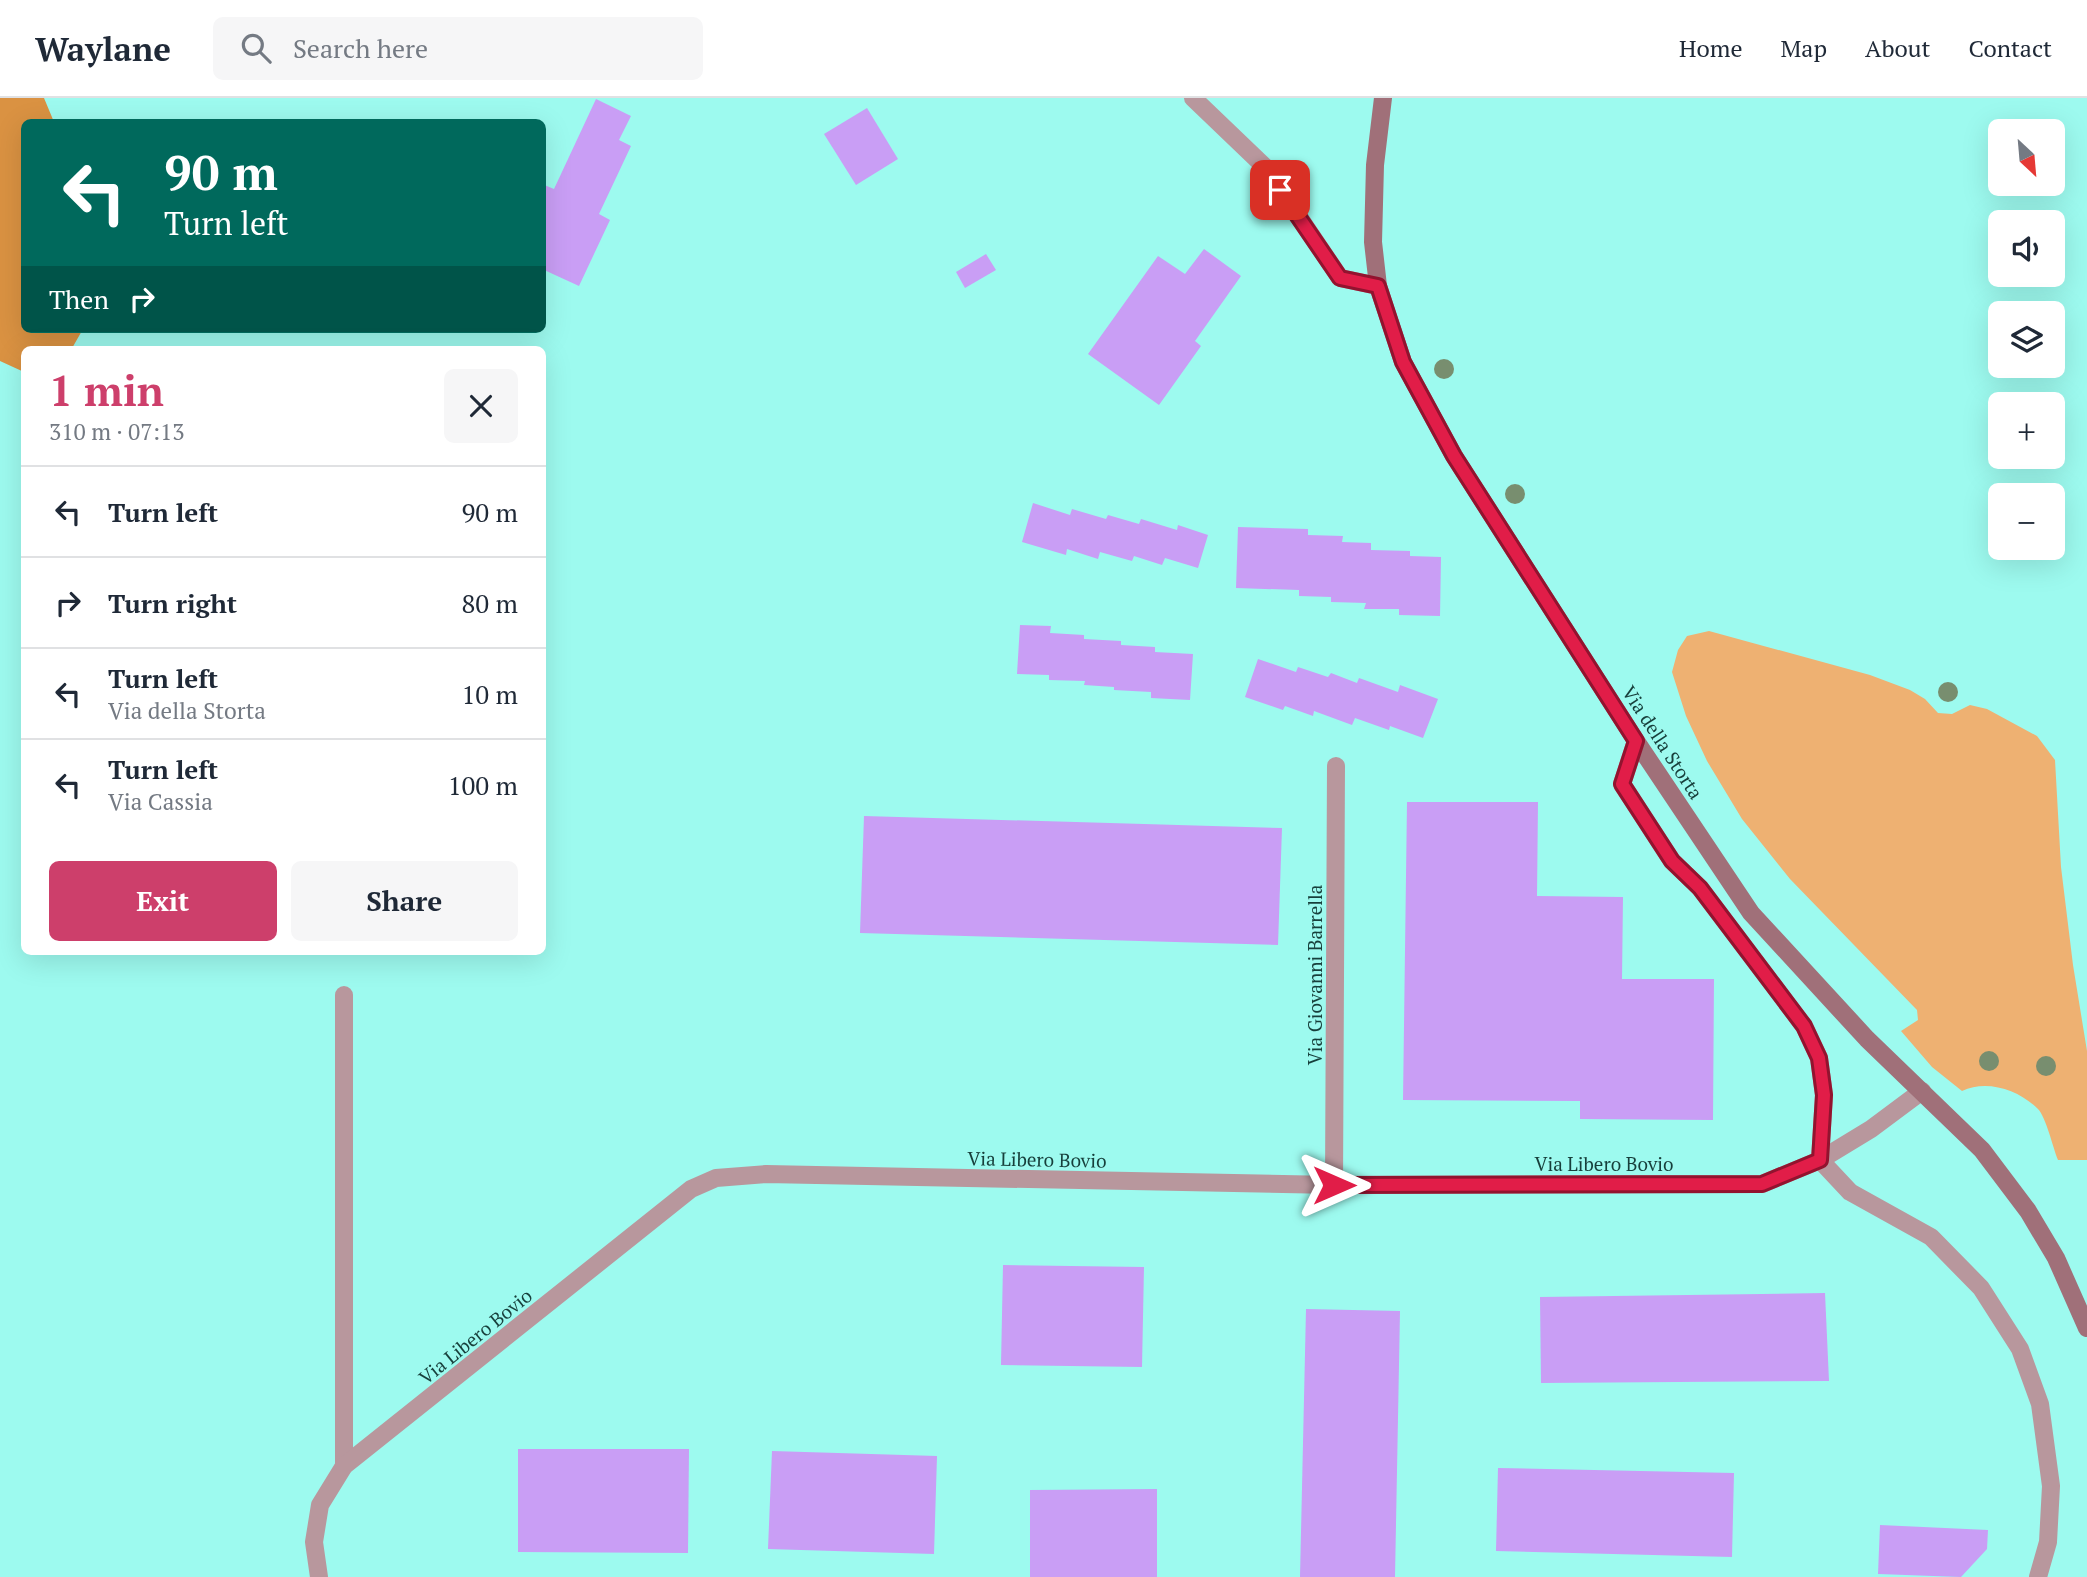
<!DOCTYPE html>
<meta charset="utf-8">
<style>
body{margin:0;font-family:"PT Serif",serif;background:#f6f6f7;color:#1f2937;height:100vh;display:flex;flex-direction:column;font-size:26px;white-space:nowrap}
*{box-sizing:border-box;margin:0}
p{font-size:23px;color:#747a83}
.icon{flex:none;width:38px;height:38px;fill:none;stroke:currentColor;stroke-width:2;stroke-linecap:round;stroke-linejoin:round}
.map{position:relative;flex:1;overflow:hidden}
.sheet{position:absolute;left:21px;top:248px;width:525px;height:609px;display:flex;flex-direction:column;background:#fff;border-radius:10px;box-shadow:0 7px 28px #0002}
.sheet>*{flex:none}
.top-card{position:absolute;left:21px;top:21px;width:525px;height:214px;border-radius:10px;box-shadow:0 7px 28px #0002;background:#00695c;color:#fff;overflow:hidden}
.needle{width:46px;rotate:154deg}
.buttons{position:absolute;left:1988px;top:21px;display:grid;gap:14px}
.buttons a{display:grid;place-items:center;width:77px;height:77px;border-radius:10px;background:#fff;box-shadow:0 7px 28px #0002;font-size:35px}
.pin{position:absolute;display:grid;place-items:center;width:60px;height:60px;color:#fff;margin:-30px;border-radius:14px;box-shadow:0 4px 10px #0006}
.me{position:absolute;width:77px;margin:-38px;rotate:90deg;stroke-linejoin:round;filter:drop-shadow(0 0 5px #0008)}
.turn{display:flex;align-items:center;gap:24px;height:147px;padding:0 28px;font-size:32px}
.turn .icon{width:91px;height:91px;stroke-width:2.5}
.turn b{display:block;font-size:49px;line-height:60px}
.then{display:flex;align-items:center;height:66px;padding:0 28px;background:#0003;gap:14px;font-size:26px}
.round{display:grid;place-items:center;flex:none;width:74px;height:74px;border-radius:10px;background:#f6f6f7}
.overview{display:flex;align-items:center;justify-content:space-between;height:119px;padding:0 28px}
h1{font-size:42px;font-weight:600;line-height:52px;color:#cd3f6b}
.button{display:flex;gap:14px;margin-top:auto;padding:14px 28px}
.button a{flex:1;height:80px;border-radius:10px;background:#cd3f6b;color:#fff;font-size:28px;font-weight:600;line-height:80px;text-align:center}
.button a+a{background:#f6f6f7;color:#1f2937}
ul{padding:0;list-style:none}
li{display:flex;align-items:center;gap:21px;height:91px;padding:0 28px;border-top:2px solid #e0e1e3}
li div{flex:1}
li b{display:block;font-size:26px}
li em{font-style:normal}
header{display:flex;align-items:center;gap:42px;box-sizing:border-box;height:98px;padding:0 35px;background:#fff;border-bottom:2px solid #e0e1e3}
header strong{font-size:33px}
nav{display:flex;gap:38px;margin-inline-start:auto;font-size:24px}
.search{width:490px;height:63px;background:#f6f6f7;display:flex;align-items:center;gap:18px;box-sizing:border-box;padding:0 24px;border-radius:10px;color:#747a83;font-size:26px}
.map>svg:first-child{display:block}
</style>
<header>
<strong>Waylane</strong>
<div class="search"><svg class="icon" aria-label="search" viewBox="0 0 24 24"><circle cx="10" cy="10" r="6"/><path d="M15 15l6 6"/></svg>Search here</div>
<nav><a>Home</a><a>Map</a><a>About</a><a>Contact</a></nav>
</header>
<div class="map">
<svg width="2087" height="1479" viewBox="0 0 2087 1479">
<rect width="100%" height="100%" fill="#9dfaef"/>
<path fill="#eeb172" d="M1709 533 1870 577 1910 592 1925 601 1938 615 1952 616 1970 607 1987 611 2037 638 2055 662 2061 769 2073 867 2087 953V1062H2058C2053 1050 2046 1019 2038 1011 2019 992 1987 981 1962 993L1932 969 1901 933 1918 922 1917 912 1790 781 1742 721 1707 663 1686 618 1672 574 1678 552 1687 538Z"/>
<path fill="#da9242" d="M0 0H44L54 24H24V231H83L71 252H24V274L0 263Z"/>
<g fill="#c99ef5">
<path d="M596 1 631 18 619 42 631 48 599 116 610 122 579 188 542 171V86L554 91Z"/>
<path d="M867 10 898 61 856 87 824 36Z"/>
<path d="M1204 151 1241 178 1195 243 1201 248 1159 307 1088 256 1158 158 1185 176Z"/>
<path d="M986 156 996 172 965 190 956 174Z"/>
<path d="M1033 405 1070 417 1072 411 1106 421 1108 417 1139 426 1141 421 1177 432 1178 427 1208 437 1198 470 1165 460 1162 467 1134 458 1132 463 1100 454 1098 461 1067 451 1066 457 1022 444Z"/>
<path d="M1238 429 1308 431V437L1343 438 1342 444 1371 445V452L1410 453V458L1441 459 1440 518 1399 517V511H1364L1366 505 1331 504V499L1299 498V492L1236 490Z"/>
<path d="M1020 527 1051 528 1050 535 1084 537V541L1121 543V547L1155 549V554L1193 556 1190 602 1151 600V594L1114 592V589L1084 587 1085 583 1049 582V577L1017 576Z"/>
<path d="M1258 561 1296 574 1298 569 1328 579 1331 575 1357 585 1359 580 1398 594 1400 587 1438 601 1423 640 1390 628 1389 632 1355 620 1352 627 1314 613 1313 618 1285 608 1283 612 1245 599Z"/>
<path d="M1407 704H1538L1537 798 1623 799 1622 881H1714L1713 1022 1580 1021V1003L1403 1002Z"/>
<path d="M864 718 1282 730 1278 847 860 835Z"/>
<path d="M1003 1167 1144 1169 1142 1269 1001 1267Z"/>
<path d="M1825 1195 1829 1283 1541 1285 1540 1199Z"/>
<path d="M1306 1211 1400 1213 1395 1479H1300Z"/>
<path d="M518 1351H689L688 1455 518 1454Z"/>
<path d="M772 1353 937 1358 934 1456 768 1451Z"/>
<path d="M1498 1370 1734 1375 1732 1459 1496 1453Z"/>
<path d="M1157 1391V1479H1030V1392Z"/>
<path d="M1880 1427 1988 1432 1987 1451 1961 1479 1878 1476Z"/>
</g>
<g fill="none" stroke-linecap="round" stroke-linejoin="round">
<g stroke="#b8979d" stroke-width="18">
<path d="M1820 1062 1850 1094 1931 1139 1981 1190 2020 1251 2040 1306 2051 1388 2048 1444 2038 1479"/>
<path d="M344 1368V897"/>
</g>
<g stroke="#b8979d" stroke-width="18">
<path d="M1193 0 1266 70 1340 180 1378 188"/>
<path d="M1636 643 1622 686 1672 763 1700 790 1804 928 1819 960 1824 997 1820 1062"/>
<path d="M1334 1087 1336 668"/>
<path d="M319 1479 314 1444 320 1407 344 1368 691 1091 716 1080 766 1076 1334 1087 1762 1086 1820 1062 1871 1031 1922 993"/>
</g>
<path stroke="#a07079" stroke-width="18" d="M1383 0 1375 67 1373 144 1378 188 1403 264 1454 358 1636 643 1751 815 1867 941 1982 1052 2028 1113 2056 1160 2087 1230"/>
</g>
<g fill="#788e6f">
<circle cx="1444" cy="271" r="10"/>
<circle cx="1515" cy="396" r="10"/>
<circle cx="1948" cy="594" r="10"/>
<circle cx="1989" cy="963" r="10"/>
<circle cx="2046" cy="968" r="10"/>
</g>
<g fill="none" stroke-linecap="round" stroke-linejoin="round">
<defs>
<path id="route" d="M1280 92 1340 180 1378 188 1403 264 1454 358 1636 643 1622 686 1672 763 1700 790 1804 928 1819 960 1824 997 1820 1062 1762 1086 1334 1087"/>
</defs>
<use href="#route" stroke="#92132f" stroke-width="18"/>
<use href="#route" stroke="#e11d48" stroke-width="12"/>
</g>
<g text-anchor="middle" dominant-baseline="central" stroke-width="5" stroke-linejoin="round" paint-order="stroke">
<g font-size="19" fill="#173f3b" stroke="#9dfaef">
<text transform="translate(1663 644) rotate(57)">Via della Storta</text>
<text transform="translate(1314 877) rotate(-90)">Via Giovanni Barrella</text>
<text transform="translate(1037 1061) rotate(1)">Via Libero Bovio</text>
<text x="1604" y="1065">Via Libero Bovio</text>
<text transform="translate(475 1238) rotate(-39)">Via Libero Bovio</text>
</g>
</g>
</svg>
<div class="buttons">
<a><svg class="needle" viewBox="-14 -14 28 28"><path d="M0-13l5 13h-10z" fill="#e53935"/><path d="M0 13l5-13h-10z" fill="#747a83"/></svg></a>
<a><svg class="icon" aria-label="sound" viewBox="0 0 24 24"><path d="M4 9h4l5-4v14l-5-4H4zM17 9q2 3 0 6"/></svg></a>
<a><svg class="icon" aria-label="layers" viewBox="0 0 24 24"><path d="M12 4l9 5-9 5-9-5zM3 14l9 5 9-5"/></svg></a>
<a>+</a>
<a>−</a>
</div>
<div class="pin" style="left:1280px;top:92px;background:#d93025"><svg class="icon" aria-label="arrive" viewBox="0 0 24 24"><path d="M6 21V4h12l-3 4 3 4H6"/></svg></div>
<svg class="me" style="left:1334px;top:1087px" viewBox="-20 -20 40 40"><path d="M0-17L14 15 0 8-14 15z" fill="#e11d48" stroke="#fff" stroke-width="4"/></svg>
<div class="top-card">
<div class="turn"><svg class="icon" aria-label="left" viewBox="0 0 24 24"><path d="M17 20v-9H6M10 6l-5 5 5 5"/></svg><div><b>90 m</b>Turn left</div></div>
<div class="then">Then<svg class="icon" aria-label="right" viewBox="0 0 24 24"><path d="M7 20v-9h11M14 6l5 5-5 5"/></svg></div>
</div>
<section class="sheet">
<div class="overview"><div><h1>1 min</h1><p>310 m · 07:13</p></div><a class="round"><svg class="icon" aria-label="close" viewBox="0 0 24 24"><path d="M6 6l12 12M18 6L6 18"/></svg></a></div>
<ul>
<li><svg class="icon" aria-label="left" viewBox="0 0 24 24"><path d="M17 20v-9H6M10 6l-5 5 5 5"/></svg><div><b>Turn left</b></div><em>90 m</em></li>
<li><svg class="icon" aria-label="right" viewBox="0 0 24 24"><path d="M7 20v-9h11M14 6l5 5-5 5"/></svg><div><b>Turn right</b></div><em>80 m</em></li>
<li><svg class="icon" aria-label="left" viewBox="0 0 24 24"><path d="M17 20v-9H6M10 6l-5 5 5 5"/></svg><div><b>Turn left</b><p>Via della Storta</p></div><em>10 m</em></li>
<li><svg class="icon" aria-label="left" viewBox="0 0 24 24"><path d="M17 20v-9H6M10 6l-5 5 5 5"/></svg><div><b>Turn left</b><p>Via Cassia</p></div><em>100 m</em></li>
</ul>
<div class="button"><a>Exit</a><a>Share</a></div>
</section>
</div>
